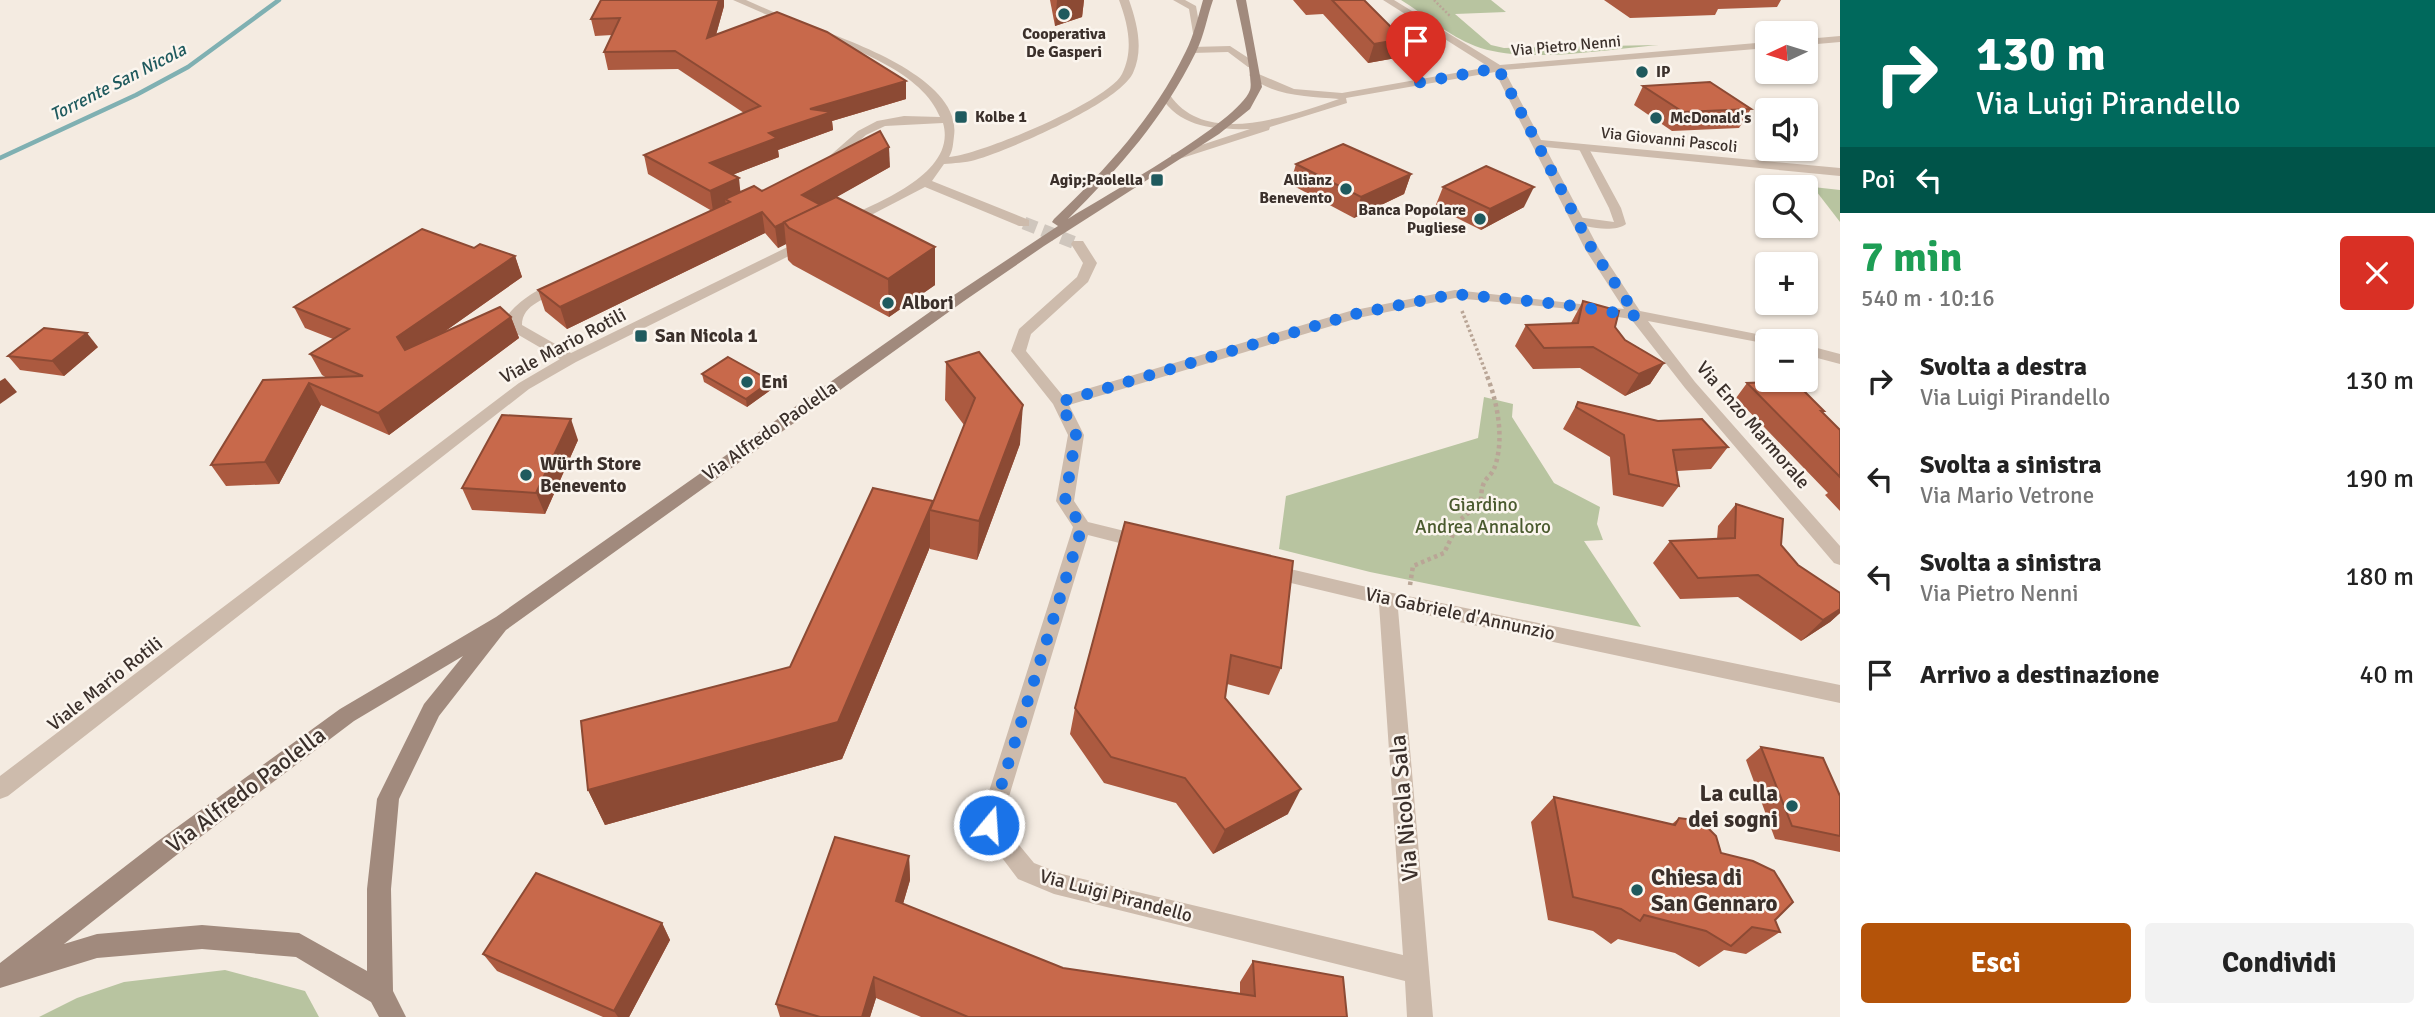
<!DOCTYPE html>
<html lang="it">
<meta charset="utf-8">
<style>
body{margin:0;font-family:Signika,sans-serif;background:#f2f2f2;color:#222;height:100vh;display:flex;flex-direction:column;font-size:26px;white-space:nowrap}
*{box-sizing:border-box;margin:0}
p{font-size:23px;color:#767676}
.icon{flex:none;width:38px;height:38px;fill:none;stroke:currentColor;stroke-width:2;stroke-linecap:round;stroke-linejoin:round}
.map{position:relative;flex:1;overflow:hidden}
.drawer{display:flex;flex-direction:column;background:#fff;width:595px}
.drawer>*{flex:none}
.banner{background:#00695c;color:#fff;overflow:hidden}
.needle{width:46px;rotate:266deg}
.controls{position:absolute;left:1755px;top:21px;display:grid;gap:14px}
.controls a{display:grid;place-items:center;width:63px;height:63px;border-radius:7px;background:#fff;box-shadow:0 2px 5px #0004;font-size:35px}
.pin{position:absolute;display:grid;place-items:center;width:60px;height:60px;color:#fff;margin:-72px -30px;border-radius:50% 50% 50% 0;rotate:-45deg;box-shadow:0 0 7px #0007}
.pin .icon{rotate:45deg}
.me{position:absolute;width:77px;margin:-38px;rotate:18deg;stroke-linejoin:round;filter:drop-shadow(0 0 5px #0008)}
.turn{display:flex;align-items:center;gap:24px;height:147px;padding:0 21px;font-size:32px}
.turn .icon{width:91px;height:91px;stroke-width:2.5}
.turn b{display:block;font-size:49px;line-height:60px}
.then{display:flex;align-items:center;height:66px;padding:0 21px;background:#0003;gap:14px;font-size:26px}
.round{display:grid;place-items:center;flex:none;width:74px;height:74px;border-radius:7px;background:#f2f2f2}
.summary{display:flex;align-items:center;justify-content:space-between;height:119px;padding:0 21px}
h1{font-size:42px;font-weight:700;line-height:52px;color:#1e9e55}
.primary-button{display:flex;gap:14px;margin-top:auto;padding:14px 21px}
.primary-button a{flex:1;height:80px;border-radius:7px;background:#b45309;color:#fff;font-size:28px;font-weight:700;line-height:80px;text-align:center}
.primary-button a+a{background:#f2f2f2;color:#222}
ul{padding:0;list-style:none}
li{display:flex;align-items:center;gap:21px;height:98px;padding:0 21px}
li div{flex:1}
li b{display:block;font-size:26px}
li em{font-style:normal}
main{display:flex;flex:1;min-height:0}
.map>svg:first-child{display:block}
</style>
<main>
<div class="map">
<svg width="1840" height="1017" viewBox="0 0 1840 1017">
<rect width="100%" height="100%" fill="#f4ebe1"/>
<g fill="#b8c4a0">
<path d="M1401 0H1491L1506 12 1455 14 1491 45 1504 48 1659 45C1606 49 1525 65 1475 46 1449 36 1425 15 1401 0Z"/>
<path d="M1813 187 1840 190V222Z"/>
<path d="M1484 397 1513 404 1512 417 1554 483 1600 507 1597 524 1603 540 1584 541 1641 627 1370 572 1279 549 1286 496 1478 438Z"/>
<path d="M225 970 305 991 319 1017H39L77 998 124 982Z"/>
</g>
<g fill="none" stroke-linecap="round" stroke-linejoin="round">
<path stroke="#7fb0b2" stroke-width="4.5" d="M0 158 136 95 188 67 279 0"/>
<path stroke="#cfc6bd" stroke-width="13" stroke-dasharray="13 7" stroke-linecap="butt" d="M1024 223 1078 244"/>
<path stroke="#b9a596" stroke-width="2.5" stroke-dasharray="2 2" stroke-linecap="butt" d="M1434 0 1451 17"/>
<path stroke="#b9a596" stroke-width="3.5" stroke-dasharray="2.5 2.5" stroke-linecap="butt" d="M1462 311 1488 378"/>
<path stroke="#b9a596" stroke-width="4.5" stroke-dasharray="3.5 3.5" stroke-linecap="butt" d="M1410 585 1413 566 1444 553 1460 520 1481 502C1481 473 1491 482 1496 463 1504 436 1497 401 1487 376"/>
<path fill="#cdbbac" fill-rule="evenodd" d="M1579 145 1588 147 1621 208 1626 224C1615 233 1582 228 1571 220L1577 217 1614 222 1609 208 1578 147Z"/>
<g fill="#cdbbac" fill-rule="evenodd">
<path d="M733 0H746L796 22 788 24Z"/>
<path d="M1119 0H1129C1137 23 1144 49 1133 73 1119 103 1009 150 975 160 965 163 954 163 944 164L932 181 1029 220V226H1019L925 187 850 226H840V220C874 204 958 174 943 123L885 126 866 135 833 164H825V160L858 131 877 121 904 116 940 117C923 73 855 49 815 34V30H821C861 45 962 82 954 136 953 144 953 150 949 157 980 155 1109 101 1122 74 1134 50 1128 24 1119 0Z"/>
<path d="M1173 0H1185L1196 6 1201 35 1193 33 1189 9Z"/>
<path d="M1383 0H1394L1500 65 1768 42V48L1504 70 1541 140 1840 168V176L1545 147 1599 249 1640 311 1777 338 1779 341H1768V344L1648 321 1695 382 1840 546V565L1834 563 1685 388 1631 319 1560 308 1455 298 1358 318 1069 405 1084 435 1074 501 1088 522 1149 537 1152 542 1149 547 1143 549 1088 535 1001 823 1034 863 1062 874 1403 955 1379 604 1262 576 1260 571 1262 566 1269 564 1388 592 1840 685V703L1398 609 1433 1017H1407L1405 981 1054 894 1018 879 978 826 1073 527 1056 501 1068 435 1053 404 1011 351 1019 329 1077 277 1083 263 1071 244 1073 241H1083L1097 263 1088 282 1031 334 1026 351 1063 396 1350 311 1455 290 1624 309 1585 249 1495 72 1346 98 1347 103 1270 127 1269 130 1179 159H1171V155L1250 129C1216 130 1181 128 1161 97L1162 95H1170C1206 148 1291 115 1339 99 1309 96 1272 97 1249 75L1254 72 1294 89 1342 93 1489 67Z"/>
<path d="M1840 36V42L1806 45V39Z"/>
<path d="M1230 46 1256 63V67H1248L1228 52 1192 53 1187 50 1192 47Z"/>
<path d="M808 237 815 241 813 244 576 362 529 389 8 796 0 799V776L519 383 560 359 510 330 508 315C518 301 546 281 564 284V290C547 298 522 304 522 325L571 353Z"/>
<path d="M1806 345 1840 354V364L1806 355Z"/>
</g>
<path fill="#a18a7d" fill-rule="evenodd" d="M1203 0H1213C1207 17 1204 36 1196 52 1163 119 1120 167 1068 219 1104 196 1238 123 1250 90 1254 79 1239 15 1236 0H1246L1262 87 1250 109 1219 134 1044 246 964 301 506 630 439 716 399 799 391 889 393 991 406 1017H379L371 1002 296 957 202 949 97 958 0 988V963L158 841 340 709 496 617 954 295 1058 226 1052 222 1054 219C1107 168 1153 119 1186 51 1194 35 1198 17 1203 0ZM463 656 424 704 377 799 367 889V971L299 933 202 925 97 934 64 944 174 857 354 721Z"/>
</g>
<g fill="#ac5a40">
<path d="M1050 0H1084L1082 17 1055 26Z"/>
<path d="M1293 0H1364L1396 58 1368 63 1323 14 1306 15Z"/>
<path d="M1604 0H1781L1777 7 1718 9 1715 15 1630 18Z"/>
<path d="M724 6 716 35 906 99 832 121 833 130 778 150 779 157 732 175 741 192 762 191 890 167 836 197 935 285 889 317 793 265 788 260 786 244 778 248 765 233 567 329 545 311 538 290 712 211 648 174 644 155 744 113 678 69 608 70 604 52 612 35 595 36 591 19Z"/>
<path d="M1643 86 1751 109 1739 128 1672 131 1634 105Z"/>
<path d="M1296 164 1411 174 1404 194 1354 218 1290 184Z"/>
<path d="M1443 187 1524 207 1481 230 1435 207Z"/>
<path d="M474 248 515 256 522 277 441 334 511 317 519 338 389 435 321 405 279 484 226 486 211 465 263 380 327 378 322 375 310 354 333 339 305 328 294 307Z"/>
<path d="M1583 301 1615 327 1625 340 1664 363 1650 384 1625 396 1580 368 1533 369 1515 346 1526 325 1571 323Z"/>
<path d="M98 347 64 376 20 370 8 356Z"/>
<path d="M946 362 1020 444 977 560 930 549V547L842 759 605 825 588 790 790 667 933 502 964 425 945 400Z"/>
<path d="M702 374 772 389 747 407 704 382Z"/>
<path d="M1747 383 1802 389 1824 411 1823 413 1840 430V511L1825 495 1828 493 1736 398Z"/>
<path d="M1578 402 1728 447 1711 469 1677 471 1679 486 1663 507 1613 495 1610 457 1563 429Z"/>
<path d="M578 440 545 514 472 510 462 488Z"/>
<path d="M1736 504 1781 545 1798 565 1840 593V613L1830 622 1801 641 1738 597 1680 599 1653 563 1670 541 1717 539 1718 526Z"/>
<path d="M1125 522 1281 668 1269 695 1227 684 1225 698 1288 814 1213 854 1176 803 1104 783 1070 734 1075 708Z"/>
<path d="M1761 747 1840 796V852L1775 839 1746 760Z"/>
<path d="M1554 797 1672 824 1679 818 1721 853 1775 920 1780 932 1746 954 1724 950 1699 967 1675 953 1618 939 1611 944 1593 931 1548 920 1531 822Z"/>
<path d="M909 856 910 880 903 904 1063 968 1240 993V982L1253 961 1347 1017H921L876 998 870 1017H780L776 1004Z"/>
<path d="M662 923 670 940 629 1017H603L497 971 483 954Z"/>
</g>
<g fill="#8c4a34">
<path d="M719 0H724V6L710 56 707 38Z"/>
<path d="M1057 0H1084L1082 17 1055 26Z"/>
<path d="M1403 39 1396 58 1368 63 1374 44Z"/>
<path d="M906 81V99L832 121 833 130 778 150 779 157 714 182 710 163 769 133 810 109Z"/>
<path d="M889 147 890 167 821 206 802 195Z"/>
<path d="M1411 174 1404 194 1354 218 1361 197Z"/>
<path d="M739 178 741 198 725 199 726 205 713 211 710 191Z"/>
<path d="M1534 187 1524 207 1481 230 1490 209Z"/>
<path d="M762 212 765 233 567 329 560 307Z"/>
<path d="M784 223 786 244 778 248 775 227Z"/>
<path d="M935 247V285L889 317 888 279Z"/>
<path d="M515 256 522 277 407 358 397 337Z"/>
<path d="M511 317 519 338 389 435 378 413Z"/>
<path d="M87 333 98 347 64 376 52 361Z"/>
<path d="M1664 363 1650 384 1625 396 1639 374Z"/>
<path d="M5 378 17 392 0 404V381Z"/>
<path d="M771 381 772 389 747 407 746 399Z"/>
<path d="M309 383 321 405 279 484 265 462Z"/>
<path d="M1023 405 1020 444 977 560 979 521Z"/>
<path d="M571 419 578 440 545 514 536 493Z"/>
<path d="M933 501 930 510V547L842 759 605 825 588 790 838 722Z"/>
<path d="M1840 609V613L1830 622 1801 641 1823 620Z"/>
<path d="M1301 789 1288 814 1213 854 1225 830Z"/>
<path d="M909 856 910 880 897 924 896 901Z"/>
<path d="M662 923 670 940 629 1017H618L614 1011Z"/>
<path d="M874 977 876 998 870 1017H862Z"/>
</g>
<g fill="#c8694b" stroke="#8c4a34" stroke-width="2">
<path d="M601 0H719L707 38 777 12 827 32 906 81 810 109 832 112 769 133 777 138 710 163 739 178 710 191 644 155 760 106 675 51 604 52 620 18 591 19Z"/>
<path d="M1332 0H1364L1403 39 1374 44Z"/>
<path d="M1710 82 1751 109 1683 112 1643 86Z"/>
<path d="M880 131 889 147 802 195 821 205 775 227 762 212 560 307 538 290 730 202 725 199 754 186 762 191Z"/>
<path d="M1343 144 1411 174 1361 197 1296 164Z"/>
<path d="M1486 166 1534 187 1490 209 1443 187Z"/>
<path d="M836 197 935 247 888 279 789 228 784 222Z"/>
<path d="M422 229 474 248 480 244 515 256 397 337 405 350 500 307 511 317 378 413 309 383 265 462 211 465 263 380 363 376 310 354 349 329 294 307Z"/>
<path d="M1583 301 1619 311 1615 327 1625 340 1664 363 1639 374 1593 347 1544 348 1526 325 1578 323Z"/>
<path d="M44 328 87 333 52 361 8 356Z"/>
<path d="M979 352 1023 405 979 521 930 510 975 398 946 362Z"/>
<path d="M728 357 771 381 746 399 702 374Z"/>
<path d="M1801 381 1802 389 1824 411H1821L1840 430V477L1747 383Z"/>
<path d="M1578 402 1658 421 1702 419 1728 447 1673 450 1679 486 1629 474 1624 435 1576 407Z"/>
<path d="M502 415 571 419 536 493 462 488Z"/>
<path d="M873 488 933 501 838 722 588 790 581 721 790 667Z"/>
<path d="M1736 504 1783 519 1781 545 1798 565 1840 593V609L1823 620 1758 575 1698 578 1670 541 1735 538Z"/>
<path d="M1125 522 1293 561 1281 668 1231 655 1225 698 1301 789 1225 830 1185 778 1111 757 1075 708Z"/>
<path d="M1761 747 1823 758 1840 796V836L1792 826Z"/>
<path d="M1554 797 1675 825 1679 818 1701 821 1716 836 1721 853 1753 861 1774 871 1793 902 1775 920 1780 932 1752 927 1731 946 1706 931 1644 915 1640 921 1621 909 1573 897Z"/>
<path d="M835 837 909 856 896 901 1063 968 1255 996 1253 961 1343 977 1347 1017H968L874 977 862 1017H820L776 1004Z"/>
<path d="M536 873 662 923 614 1011 483 954Z"/>
</g>
<g fill="none" stroke-linecap="round" stroke-linejoin="round">
<path stroke="#1a73e8" stroke-width="12" stroke-dasharray="0 21.6" d="M989 825 1082 527 1065 501 1076 435 1060 402 1355 314 1455 294 1560 304 1637 316 1592 249 1498 68 1416 83"/>
</g>
<g fill="#1f5a5e" stroke="#fbf5ee" stroke-width="2.5">
<circle cx="1064" cy="14" r="7"/>
<circle cx="1642" cy="72" r="7"/>
<rect x="954" y="110" width="14" height="14" rx="3.5"/>
<circle cx="1656" cy="118" r="7"/>
<rect x="1150" y="173" width="14" height="14" rx="3.5"/>
<circle cx="1346" cy="189" r="7"/>
<circle cx="1480" cy="219" r="7"/>
<circle cx="888" cy="303" r="7"/>
<rect x="634" y="329" width="14" height="14" rx="3.5"/>
<circle cx="747" cy="382" r="7"/>
<circle cx="526" cy="475" r="7"/>
<circle cx="1792" cy="806" r="7"/>
<circle cx="1637" cy="890" r="7"/>
</g>
<g text-anchor="middle" dominant-baseline="central" stroke-width="5" stroke-linejoin="round" paint-order="stroke">
<g font-size="16" font-weight="bold" fill="#3b302b" stroke="#fbf5ee" text-anchor="start">
<text x="1064" y="34" text-anchor="middle">Cooperativa<tspan x="1064" dy="18">De Gasperi</tspan></text>
<text x="1656" y="72">IP</text>
<text x="975" y="117">Kolbe 1</text>
<text x="1670" y="118">McDonald's</text>
<text x="1143" y="180" text-anchor="end">Agip;Paolella</text>
<text x="1332" y="180" text-anchor="end">Allianz<tspan x="1332" dy="18">Benevento</tspan></text>
<text x="1466" y="210" text-anchor="end">Banca Popolare<tspan x="1466" dy="18">Pugliese</tspan></text>
</g>
<g font-size="16" fill="#3b302b" stroke="#fbf5ee">
<text transform="translate(1566 46) rotate(-5)">Via Pietro Nenni</text>
<text transform="translate(1669 140) rotate(6)">Via Giovanni Pascoli</text>
</g>
<g font-size="18" font-style="italic" fill="#1f5a5e" stroke="#fbf5ee">
<text transform="translate(118 82) rotate(-27)">Torrente San Nicola</text>
</g>
<g font-size="19" font-weight="bold" fill="#3b302b" stroke="#fbf5ee" text-anchor="start">
<text x="902" y="303">Albori</text>
<text x="655" y="336">San Nicola 1</text>
<text x="761" y="382">Eni</text>
<text x="540" y="464">Würth Store<tspan x="540" dy="22">Benevento</tspan></text>
</g>
<g font-size="19" fill="#3b302b" stroke="#fbf5ee">
<text transform="translate(563 346) rotate(-28)">Viale Mario Rotili</text>
<text transform="translate(1753 425) rotate(49)">Via Enzo Marmorale</text>
<text transform="translate(770 431) rotate(-35)">Via Alfredo Paolella</text>
<text transform="translate(1460 614) rotate(12)">Via Gabriele d'Annunzio</text>
<text transform="translate(105 684) rotate(-38)">Viale Mario Rotili</text>
<text transform="translate(1116 896) rotate(15)">Via Luigi Pirandello</text>
</g>
<g font-size="19" fill="#4a5a2e" stroke="#fbf5ee">
<text x="1483" y="505">Giardino<tspan x="1483" dy="22">Andrea Annaloro</tspan></text>
</g>
<g font-size="23" fill="#3b302b" stroke="#fbf5ee">
<text transform="translate(246 790) rotate(-37)">Via Alfredo Paolella</text>
<text transform="translate(1404 808) rotate(-95)">Via Nicola Sala</text>
</g>
<g font-size="23" font-weight="bold" fill="#3b302b" stroke="#fbf5ee" text-anchor="end">
<text x="1778" y="793">La culla<tspan x="1778" dy="26">dei sogni</tspan></text>
<text x="1651" y="877" text-anchor="start">Chiesa di<tspan x="1651" dy="26">San Gennaro</tspan></text>
</g>
</g>
</svg>
<div class="controls">
<a><svg class="needle" viewBox="-14 -14 28 28"><path d="M0-13l5 13h-10z" fill="#e53935"/><path d="M0 13l5-13h-10z" fill="#767676"/></svg></a>
<a><svg class="icon" aria-label="sound" viewBox="0 0 24 24"><path d="M4 9h4l5-4v14l-5-4H4zM17 9q2 3 0 6"/></svg></a>
<a><svg class="icon" aria-label="search" viewBox="0 0 24 24"><circle cx="10" cy="10" r="6"/><path d="M15 15l6 6"/></svg></a>
<a>+</a>
<a>−</a>
</div>
<div class="pin" style="left:1416px;top:83px;background:#d93025"><svg class="icon" aria-label="arrive" viewBox="0 0 24 24"><path d="M6 21V4h12l-3 4 3 4H6"/></svg></div>
<svg class="me" style="left:989px;top:825px" viewBox="-20 -20 40 40"><circle r="17" fill="#1a73e8" stroke="#fff" stroke-width="3"/><path d="M0-11L8 9 0 5-8 9z" fill="#fff"/></svg>
</div>
<section class="drawer">
<div class="banner">
<div class="turn"><svg class="icon" aria-label="right" viewBox="0 0 24 24"><path d="M7 20v-9h11M14 6l5 5-5 5"/></svg><div><b>130 m</b>Via Luigi Pirandello</div></div>
<div class="then">Poi<svg class="icon" aria-label="left" viewBox="0 0 24 24"><path d="M17 20v-9H6M10 6l-5 5 5 5"/></svg></div>
</div>
<div class="summary"><div><h1>7 min</h1><p>540 m · 10:16</p></div><a class="round" style="background:#d93025;color:#fff"><svg class="icon" aria-label="close" viewBox="0 0 24 24"><path d="M6 6l12 12M18 6L6 18"/></svg></a></div>
<ul>
<li><svg class="icon" aria-label="right" viewBox="0 0 24 24"><path d="M7 20v-9h11M14 6l5 5-5 5"/></svg><div><b>Svolta a destra</b><p>Via Luigi Pirandello</p></div><em>130 m</em></li>
<li><svg class="icon" aria-label="left" viewBox="0 0 24 24"><path d="M17 20v-9H6M10 6l-5 5 5 5"/></svg><div><b>Svolta a sinistra</b><p>Via Mario Vetrone</p></div><em>190 m</em></li>
<li><svg class="icon" aria-label="left" viewBox="0 0 24 24"><path d="M17 20v-9H6M10 6l-5 5 5 5"/></svg><div><b>Svolta a sinistra</b><p>Via Pietro Nenni</p></div><em>180 m</em></li>
<li><svg class="icon" aria-label="arrive" viewBox="0 0 24 24"><path d="M6 21V4h12l-3 4 3 4H6"/></svg><div><b>Arrivo a destinazione</b></div><em>40 m</em></li>
</ul>
<div class="primary-button"><a>Esci</a><a>Condividi</a></div>
</section>
</main>
